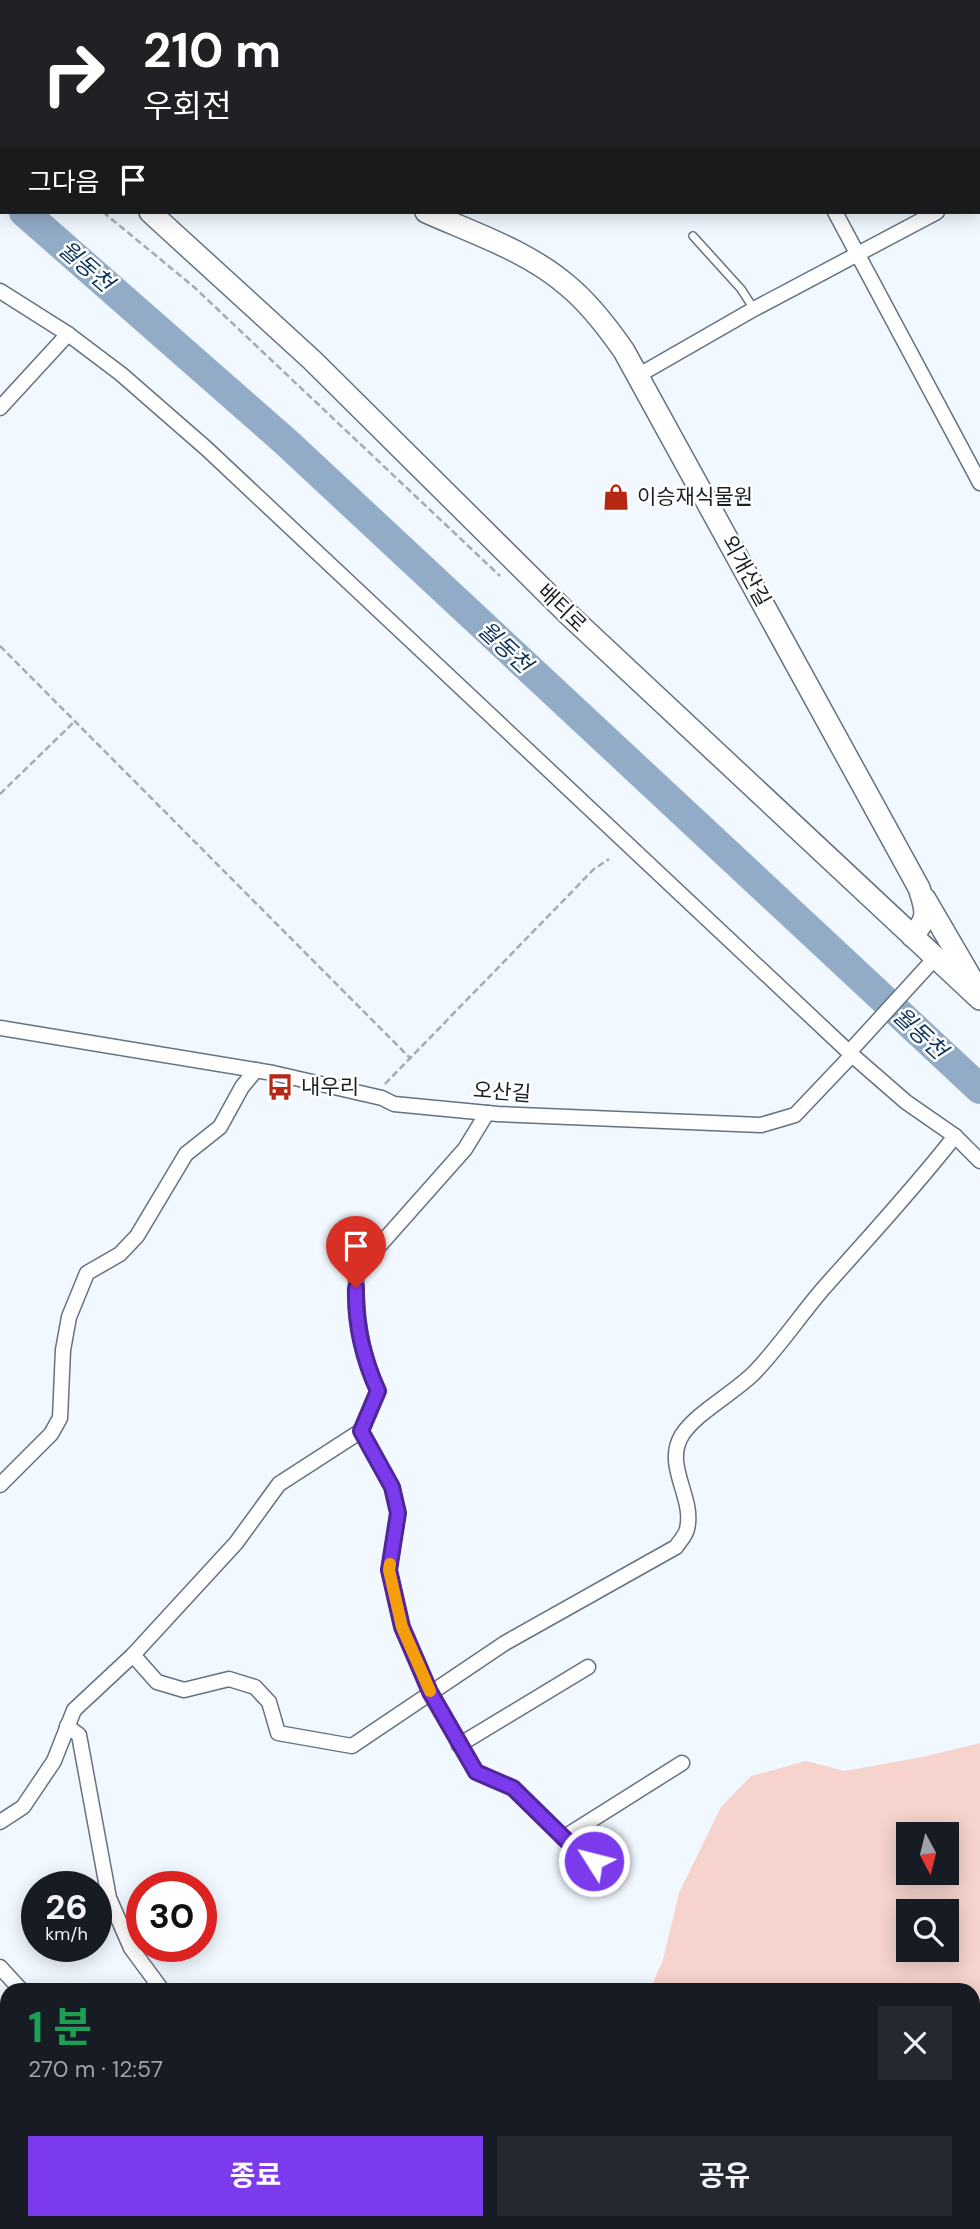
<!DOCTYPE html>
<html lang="ko">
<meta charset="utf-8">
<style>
body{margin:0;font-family:"DM Sans","Noto Sans KR",sans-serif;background:#242831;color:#f1f3f6;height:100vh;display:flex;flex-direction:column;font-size:26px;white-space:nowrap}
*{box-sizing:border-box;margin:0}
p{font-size:23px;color:#9ea1a6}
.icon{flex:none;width:38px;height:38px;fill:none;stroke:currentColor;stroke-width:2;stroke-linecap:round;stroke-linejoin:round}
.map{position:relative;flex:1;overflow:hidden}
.drawer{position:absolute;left:0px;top:1983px;width:980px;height:247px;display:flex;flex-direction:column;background:#171b24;border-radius:21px 21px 0 0;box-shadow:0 4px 18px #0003}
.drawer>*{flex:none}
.top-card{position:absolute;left:0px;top:0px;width:980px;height:214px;box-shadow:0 4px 18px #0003;background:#202124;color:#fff;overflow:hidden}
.needle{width:46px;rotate:173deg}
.buttons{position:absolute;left:896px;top:1822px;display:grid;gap:14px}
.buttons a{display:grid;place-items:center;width:63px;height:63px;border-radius:0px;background:#171b24;box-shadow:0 4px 18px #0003;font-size:35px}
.speed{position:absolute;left:21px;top:1871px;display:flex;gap:14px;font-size:35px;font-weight:700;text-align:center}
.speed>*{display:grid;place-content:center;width:91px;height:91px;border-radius:50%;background:#171b24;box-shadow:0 4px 18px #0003;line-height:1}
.speed small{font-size:18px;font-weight:400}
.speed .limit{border:10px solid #d22;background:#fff;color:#111}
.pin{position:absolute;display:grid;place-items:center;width:60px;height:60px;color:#fff;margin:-72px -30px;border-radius:50% 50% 50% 0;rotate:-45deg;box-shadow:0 0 7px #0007}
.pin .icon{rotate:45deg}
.me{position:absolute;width:77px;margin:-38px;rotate:306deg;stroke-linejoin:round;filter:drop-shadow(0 0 5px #0008)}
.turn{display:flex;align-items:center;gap:24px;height:147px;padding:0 28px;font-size:32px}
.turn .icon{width:91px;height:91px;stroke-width:2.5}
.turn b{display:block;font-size:49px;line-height:60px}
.then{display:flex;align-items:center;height:66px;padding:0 28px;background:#0003;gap:14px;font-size:26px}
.round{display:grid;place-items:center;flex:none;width:74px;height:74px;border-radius:0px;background:#242831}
.headline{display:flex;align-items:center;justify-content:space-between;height:119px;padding:0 28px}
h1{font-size:42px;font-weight:700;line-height:52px;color:#1e9e55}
.button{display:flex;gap:14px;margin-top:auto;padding:14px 28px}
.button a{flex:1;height:80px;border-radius:0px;background:#7c3aed;color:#fff;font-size:28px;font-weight:700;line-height:80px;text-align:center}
.button a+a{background:#242831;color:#f1f3f6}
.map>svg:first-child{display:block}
</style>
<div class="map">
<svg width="980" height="2229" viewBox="0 0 980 2229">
<rect width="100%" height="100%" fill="#f1f8ff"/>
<g fill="#f6d3cc" fill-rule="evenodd">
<path d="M980 1743V2229H841L832 2223 973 2222V1990H650L663 1960 679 1893 721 1807 751 1776 806 1761 845 1771 922 1757ZM908 1834H947V1872H908ZM908 1911H947V1950H908Z"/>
<path d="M240 2223H324L330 2229H246Z"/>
<path d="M537 2223H648L654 2229H534Z"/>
</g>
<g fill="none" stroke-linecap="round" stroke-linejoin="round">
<g stroke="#92acc8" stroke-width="30">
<path d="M0 190 2 191"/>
<path d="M24 212 286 442 980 1089"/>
</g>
<defs>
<path id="lane" d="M693 236 741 289 754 309"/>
<g id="street">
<path d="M137 0 146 2"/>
<path d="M721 0 722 2"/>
<path d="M978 190 980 189"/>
<path d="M835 212 980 483"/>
<path d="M0 291 68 334 121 374 207 449 852 1055 906 1102 955 1136 980 1161"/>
<path d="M639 375 754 309 937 212"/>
<path d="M0 408 68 334"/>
<path d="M0 1028 273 1073 382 1098 394 1104 498 1114 761 1125 795 1115 852 1055V1049L936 957"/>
<path d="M361 1431 392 1487 398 1513 389 1570 402 1627 430 1692 476 1772 513 1788 567 1841 594 1861"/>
<path d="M0 1485 51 1434 60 1418 63 1350 69 1317 87 1273 120 1254 137 1236 186 1154 220 1127 242 1087 256 1070"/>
<path d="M133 1655 157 1682 184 1690 229 1679 255 1687 269 1702 278 1733 352 1746 505 1643 676 1547C680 1541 686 1535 687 1529 695 1497 663 1466 682 1435 696 1413 734 1393 754 1373 779 1347 799 1317 822 1290 867 1239 913 1190 955 1136"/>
<path d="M67 1726 79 1735 109 1898 131 1948 162 1990"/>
<path d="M459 1745 588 1667"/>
<path d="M0 1822 23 1807 54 1761 74 1710 133 1655 236 1543 279 1484 361 1431 378 1391C360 1351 356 1316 356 1272L465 1149 487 1113"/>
<path d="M563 1838 682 1763"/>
<path d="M0 1967 21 1990"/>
<path d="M216 2222 222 2229"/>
</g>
<g id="secondary">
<path d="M174 2 175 0"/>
<path d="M0 77 2 79"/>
<path d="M0 150 2 148"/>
<path d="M150 212 312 360 568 614 980 999"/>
<path d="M426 212C473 233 528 251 568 286 590 304 608 328 624 351L919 888C926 910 930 918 912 936"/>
<path d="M925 899 974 983"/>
</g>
</defs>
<use href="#lane" stroke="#647281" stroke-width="10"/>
<use href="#street" stroke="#647281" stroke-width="17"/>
<use href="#secondary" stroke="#647281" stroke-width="24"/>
<g stroke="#a3aab0" stroke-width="2.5" stroke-dasharray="7 3.5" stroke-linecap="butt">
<path d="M103 212 194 287 500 576"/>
<path d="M0 646 411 1059"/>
<path d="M0 794 74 722"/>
<path d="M385 1084 594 869 609 859"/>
</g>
<use href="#lane" stroke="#fff" stroke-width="7"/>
<use href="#street" stroke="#fff" stroke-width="14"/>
<use href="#secondary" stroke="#fff" stroke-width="21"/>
</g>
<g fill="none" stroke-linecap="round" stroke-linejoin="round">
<defs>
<path id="route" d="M356 1288C355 1324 363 1358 378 1391L361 1431 392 1487 398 1513 389 1570 402 1627 430 1692 476 1772 513 1788 567 1841 594 1861"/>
</defs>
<use href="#route" stroke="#51269a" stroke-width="18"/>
<use href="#route" stroke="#7c3aed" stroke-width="12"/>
<path stroke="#f59e0b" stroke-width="12" d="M390 1564 389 1570 402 1627 430 1691"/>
</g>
<defs>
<symbol id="shop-bare" viewBox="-9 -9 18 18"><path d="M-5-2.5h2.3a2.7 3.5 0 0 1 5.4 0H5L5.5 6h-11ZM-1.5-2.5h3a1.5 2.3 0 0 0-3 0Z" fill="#b52813" stroke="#fff" stroke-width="2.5" paint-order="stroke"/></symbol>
<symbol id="bus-bare" viewBox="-9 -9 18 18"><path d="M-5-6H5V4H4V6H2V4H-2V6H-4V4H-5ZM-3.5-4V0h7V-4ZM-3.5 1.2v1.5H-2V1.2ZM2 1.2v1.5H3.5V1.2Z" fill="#b52813" stroke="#fff" stroke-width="2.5" paint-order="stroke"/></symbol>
</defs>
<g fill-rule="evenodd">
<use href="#shop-bare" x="597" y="478" width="38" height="38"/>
<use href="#bus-bare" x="261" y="1068" width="38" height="38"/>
</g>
<g text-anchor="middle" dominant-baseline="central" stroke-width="5" stroke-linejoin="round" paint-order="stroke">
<g font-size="21" fill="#191f25" stroke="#fff" text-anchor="start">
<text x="637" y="497">이승재식물원</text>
<text x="301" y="1087">내우리</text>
</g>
<g font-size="21" fill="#191f25" stroke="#fff">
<text transform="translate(746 571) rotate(61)">외개산길</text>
<text transform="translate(562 608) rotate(44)">배티로</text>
<text transform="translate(502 1092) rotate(4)">오산길</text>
</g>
<g font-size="23" font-style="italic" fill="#0d345b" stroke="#fff">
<text transform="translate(86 266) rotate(41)">월동천</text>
<text transform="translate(505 647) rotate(43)">월동천</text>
<text transform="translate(920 1033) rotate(43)">월동천</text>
</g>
</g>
</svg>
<div class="buttons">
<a><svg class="needle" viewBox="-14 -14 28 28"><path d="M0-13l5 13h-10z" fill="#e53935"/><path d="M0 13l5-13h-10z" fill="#9ea1a6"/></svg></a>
<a><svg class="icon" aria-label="search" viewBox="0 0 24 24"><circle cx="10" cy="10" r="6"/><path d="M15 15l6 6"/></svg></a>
</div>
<div class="speed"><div>26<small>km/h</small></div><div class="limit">30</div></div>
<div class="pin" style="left:356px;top:1288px;background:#d93025"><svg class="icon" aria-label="arrive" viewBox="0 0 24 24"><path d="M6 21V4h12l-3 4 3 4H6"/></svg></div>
<svg class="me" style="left:594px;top:1861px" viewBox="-20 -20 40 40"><circle r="17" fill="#7c3aed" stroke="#fff" stroke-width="3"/><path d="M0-11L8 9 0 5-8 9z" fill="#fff"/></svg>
<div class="top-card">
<div class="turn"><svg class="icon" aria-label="right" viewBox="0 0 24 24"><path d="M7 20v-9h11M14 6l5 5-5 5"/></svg><div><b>210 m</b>우회전</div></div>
<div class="then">그다음<svg class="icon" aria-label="arrive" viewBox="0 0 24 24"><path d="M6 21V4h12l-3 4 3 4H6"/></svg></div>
</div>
<section class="drawer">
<div class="headline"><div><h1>1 분</h1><p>270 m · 12:57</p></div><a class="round"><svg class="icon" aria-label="close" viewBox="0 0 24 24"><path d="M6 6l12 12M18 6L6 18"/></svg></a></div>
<div class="button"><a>종료</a><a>공유</a></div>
</section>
</div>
